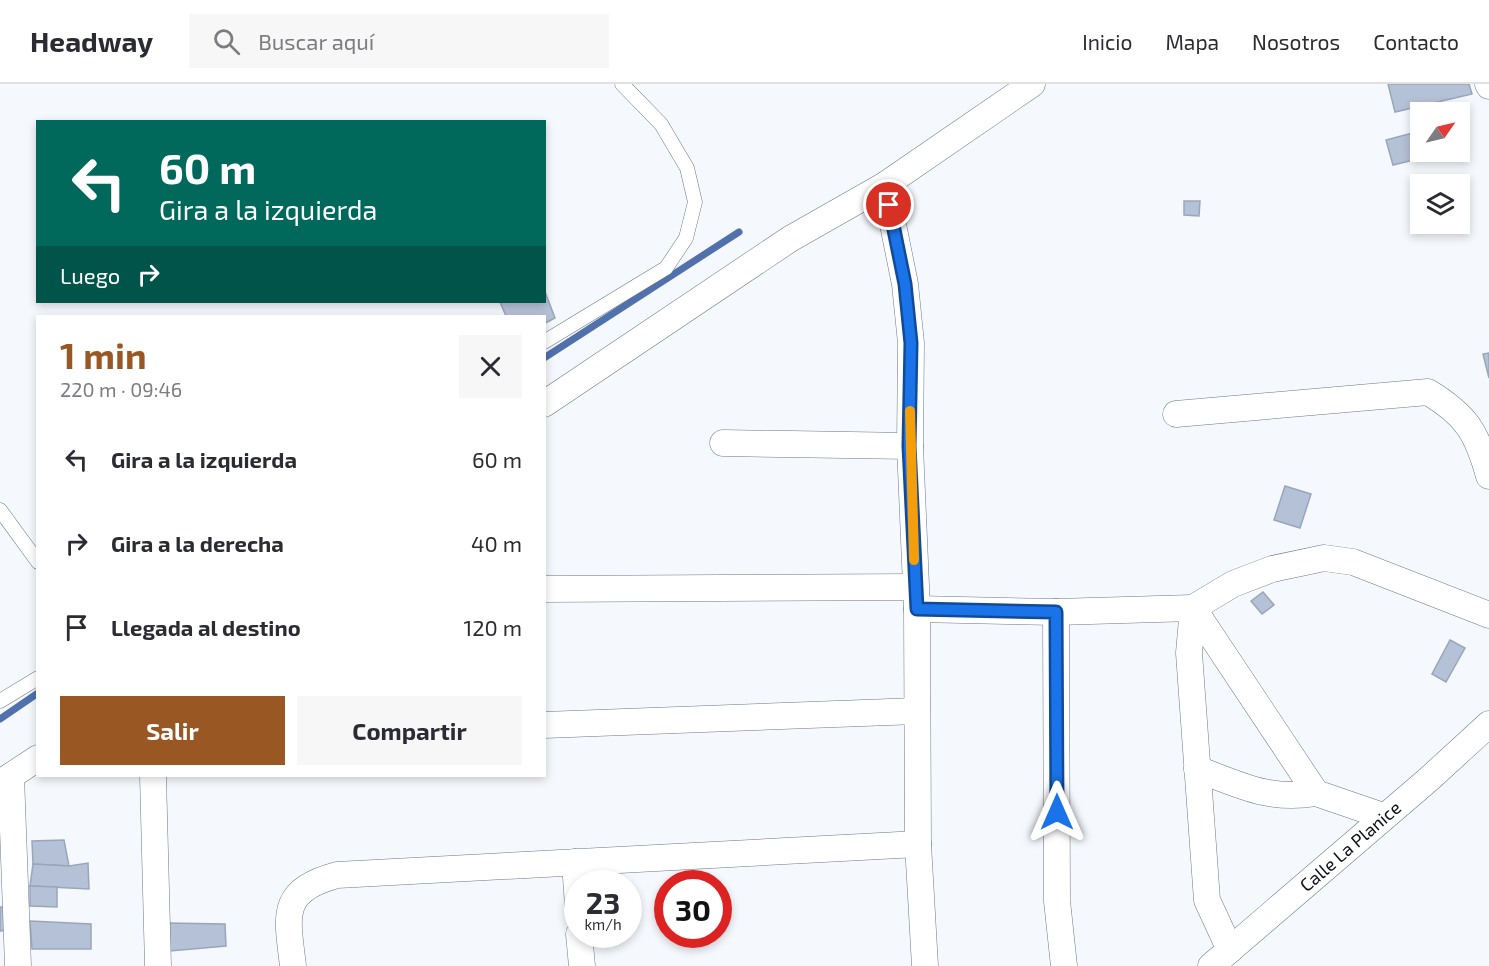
<!DOCTYPE html>
<html lang="es">
<meta charset="utf-8">
<style>
body{margin:0;font-family:"Exo 2",sans-serif;background:#f7f7f7;color:#2b2b33;height:100vh;display:flex;flex-direction:column;font-size:22px;white-space:nowrap}
*{box-sizing:border-box;margin:0}
p{font-size:20px;color:#7c7c81}
.icon{flex:none;width:33px;height:33px;fill:none;stroke:currentColor;stroke-width:2;stroke-linecap:round;stroke-linejoin:round}
.map{position:relative;flex:1;overflow:hidden}
.drawer{position:absolute;left:36px;top:231px;width:510px;height:462px;display:flex;flex-direction:column;background:#fff;border-radius:0px;box-shadow:0 3px 9px #0003}
.drawer>*{flex:none}
.guide{position:absolute;left:36px;top:36px;width:510px;height:183px;border-radius:0px;box-shadow:0 3px 9px #0003;background:#00695c;color:#fff;overflow:hidden}
.needle{width:39px;rotate:56deg}
.tools{position:absolute;left:1410px;top:18px;display:grid;gap:12px}
.tools a{display:grid;place-items:center;width:60px;height:60px;border-radius:0px;background:#fff;box-shadow:0 3px 9px #0003;font-size:30px}
.speed{position:absolute;left:564px;top:786px;display:flex;gap:12px;font-size:30px;font-weight:700;text-align:center}
.speed>*{display:grid;place-content:center;width:78px;height:78px;border-radius:50%;background:#fff;box-shadow:0 3px 9px #0003;line-height:1}
.speed small{font-size:15px;font-weight:400}
.speed .limit{border:9px solid #d22;background:#fff;color:#111}
.pin{position:absolute;display:grid;place-items:center;width:51px;height:51px;color:#fff;margin:-26px;border:3px solid #fff;border-radius:50%;box-shadow:0 2px 6px #0007}
.me{position:absolute;width:66px;margin:-33px;rotate:0deg;stroke-linejoin:round;filter:drop-shadow(0 0 4px #0008)}
.turn{display:flex;align-items:center;gap:21px;height:126px;padding:0 24px;font-size:27px}
.turn .icon{width:78px;height:78px;stroke-width:2.5}
.turn b{display:block;font-size:42px;line-height:51px}
.then{display:flex;align-items:center;height:57px;padding:0 24px;background:#0003;gap:12px;font-size:22px}
.round{display:grid;place-items:center;flex:none;width:63px;height:63px;border-radius:0px;background:#f7f7f7}
.summary{display:flex;align-items:center;justify-content:space-between;height:102px;padding:0 24px}
h1{font-size:36px;font-weight:700;line-height:45px;color:#995823}
.primary-button{display:flex;gap:12px;margin-top:auto;padding:12px 24px}
.primary-button a{flex:1;height:69px;border-radius:0px;background:#995823;color:#fff;font-size:24px;font-weight:700;line-height:69px;text-align:center}
.primary-button a+a{background:#f7f7f7;color:#2b2b33}
ul{padding:0;list-style:none}
li{display:flex;align-items:center;gap:18px;height:84px;padding:0 24px}
li div{flex:1}
li b{display:block;font-size:22px}
li em{font-style:normal}
header{display:flex;align-items:center;gap:36px;box-sizing:border-box;height:84px;padding:0 30px;background:#fff;border-bottom:2px solid #e1e1e2}
header strong{font-size:28px}
nav{display:flex;gap:33px;margin-inline-start:auto;font-size:21px}
.search{width:420px;height:54px;background:#f7f7f7;display:flex;align-items:center;gap:15px;box-sizing:border-box;padding:0 21px;border-radius:0px;color:#7c7c81;font-size:22px}
.map>svg:first-child{display:block}
</style>
<header>
<strong>Headway</strong>
<div class="search"><svg class="icon" aria-label="search" viewBox="0 0 24 24"><circle cx="10" cy="10" r="6"/><path d="M15 15l6 6"/></svg>Buscar aquí</div>
<nav><a>Inicio</a><a>Mapa</a><a>Nosotros</a><a>Contacto</a></nav>
</header>
<div class="map">
<svg width="1489" height="882" viewBox="0 0 1489 882">
<rect width="100%" height="100%" fill="#f5f8fc"/>
<g fill="none" stroke-linecap="round" stroke-linejoin="round">
<g stroke="#5071ac" stroke-width="7">
<path d="M544 274 739 148"/>
<path d="M0 635 38 609"/>
</g>
</g>
<g fill="#b5c1d6" stroke="#99a6ba" stroke-width="1.5">
<path d="M1388 0H1469L1472 10 1395 28Z"/>
<path d="M1420 47V68H1425L1426 73 1393 81 1386 56Z"/>
<path d="M1184 117H1200L1199 132 1184 131Z"/>
<path d="M544 205 555 234 544 240V232H506L500 218H544Z"/>
<path d="M1489 269V294L1483 270Z"/>
<path d="M1285 402 1311 410 1300 444 1274 436Z"/>
<path d="M1263 508 1274 521 1262 530 1251 517Z"/>
<path d="M1450 556 1465 564 1446 598 1432 590Z"/>
<path d="M64 756 69 782 33 780 32 757Z"/>
<path d="M88 779 89 805 30 802 33 780 69 782Z"/>
<path d="M30 802 57 803V823L30 822Z"/>
<path d="M0 823H9L10 846 0 847Z"/>
<path d="M30 837 91 840V865H32Z"/>
<path d="M167 839 225 840 226 862 170 867Z"/>
</g>
<g fill="none" stroke-linecap="round" stroke-linejoin="round">
<defs>
<g id="lane">
<path d="M544 258 666 184 686 154 695 118 687 84 661 40 622 0"/>
<path d="M0 426 38 478"/>
<path d="M0 617 38 594"/>
</g>
<g id="street">
<path d="M1488 0 1489 2"/>
<path d="M885 101 905 200 911 259 910 362 917 525 918 760 925 882"/>
<path d="M544 320 790 155 885 101 1032 0"/>
<path d="M1176 330 1428 308C1466 331 1477 348 1489 392"/>
<path d="M723 359 910 362"/>
<path d="M544 505 915 503"/>
<path d="M917 525 1056 528 1193 524 1316 709 1383 732"/>
<path d="M1056 528 1057 817 1064 882"/>
<path d="M544 641 917 627"/>
<path d="M1197 685C1240 701 1269 717 1316 709"/>
<path d="M11 692 18 882"/>
<path d="M153 692 158 882"/>
<path d="M0 699 38 674"/>
<path d="M575 778 578 822"/>
<path d="M579 850 582 882"/>
<path d="M1230 866 1207 816 1189 569 1193 524 1233 500 1272 485 1324 474 1353 478 1489 531"/>
<path d="M293 882C287 831 279 807 337 791L918 760"/>
<path d="M1211 882 1429 695 1489 640"/>
</g>
</defs>
<use href="#lane" stroke="#6d788b" stroke-width="15"/>
<use href="#street" stroke="#6d788b" stroke-width="27"/>
<use href="#lane" stroke="#fff" stroke-width="14"/>
<use href="#street" stroke="#fff" stroke-width="26"/>
</g>
<g fill="none" stroke-linecap="round" stroke-linejoin="round">
<defs>
<path id="route" d="M889 121 905 200 911 259 909 362 917 525 1056 528 1057 728"/>
</defs>
<use href="#route" stroke="#114b97" stroke-width="15"/>
<use href="#route" stroke="#1a73e8" stroke-width="10"/>
<path stroke="#f59e0b" stroke-width="10" d="M910 327 914 476"/>
</g>
<g text-anchor="middle" dominant-baseline="central" stroke-width="5" stroke-linejoin="round" paint-order="stroke">
<g font-size="18" fill="#0b1017" stroke="#fff">
<text transform="translate(1350 762) rotate(-41)">Calle La Planice</text>
</g>
</g>
</svg>
<div class="tools">
<a><svg class="needle" viewBox="-14 -14 28 28"><path d="M0-13l5 13h-10z" fill="#e53935"/><path d="M0 13l5-13h-10z" fill="#7c7c81"/></svg></a>
<a><svg class="icon" aria-label="layers" viewBox="0 0 24 24"><path d="M12 4l9 5-9 5-9-5zM3 14l9 5 9-5"/></svg></a>
</div>
<div class="speed"><div>23<small>km/h</small></div><div class="limit">30</div></div>
<div class="pin" style="left:889px;top:121px;background:#d93025"><svg class="icon" aria-label="arrive" viewBox="0 0 24 24"><path d="M6 21V4h12l-3 4 3 4H6"/></svg></div>
<svg class="me" style="left:1057px;top:728px" viewBox="-20 -20 40 40"><path d="M0-17L14 15 0 8-14 15z" fill="#1a73e8" stroke="#fff" stroke-width="4"/></svg>
<div class="guide">
<div class="turn"><svg class="icon" aria-label="left" viewBox="0 0 24 24"><path d="M17 20v-9H6M10 6l-5 5 5 5"/></svg><div><b>60 m</b>Gira a la izquierda</div></div>
<div class="then">Luego<svg class="icon" aria-label="right" viewBox="0 0 24 24"><path d="M7 20v-9h11M14 6l5 5-5 5"/></svg></div>
</div>
<section class="drawer">
<div class="summary"><div><h1>1 min</h1><p>220 m · 09:46</p></div><a class="round"><svg class="icon" aria-label="close" viewBox="0 0 24 24"><path d="M6 6l12 12M18 6L6 18"/></svg></a></div>
<ul>
<li><svg class="icon" aria-label="left" viewBox="0 0 24 24"><path d="M17 20v-9H6M10 6l-5 5 5 5"/></svg><div><b>Gira a la izquierda</b></div><em>60 m</em></li>
<li><svg class="icon" aria-label="right" viewBox="0 0 24 24"><path d="M7 20v-9h11M14 6l5 5-5 5"/></svg><div><b>Gira a la derecha</b></div><em>40 m</em></li>
<li><svg class="icon" aria-label="arrive" viewBox="0 0 24 24"><path d="M6 21V4h12l-3 4 3 4H6"/></svg><div><b>Llegada al destino</b></div><em>120 m</em></li>
</ul>
<div class="primary-button"><a>Salir</a><a>Compartir</a></div>
</section>
</div>
